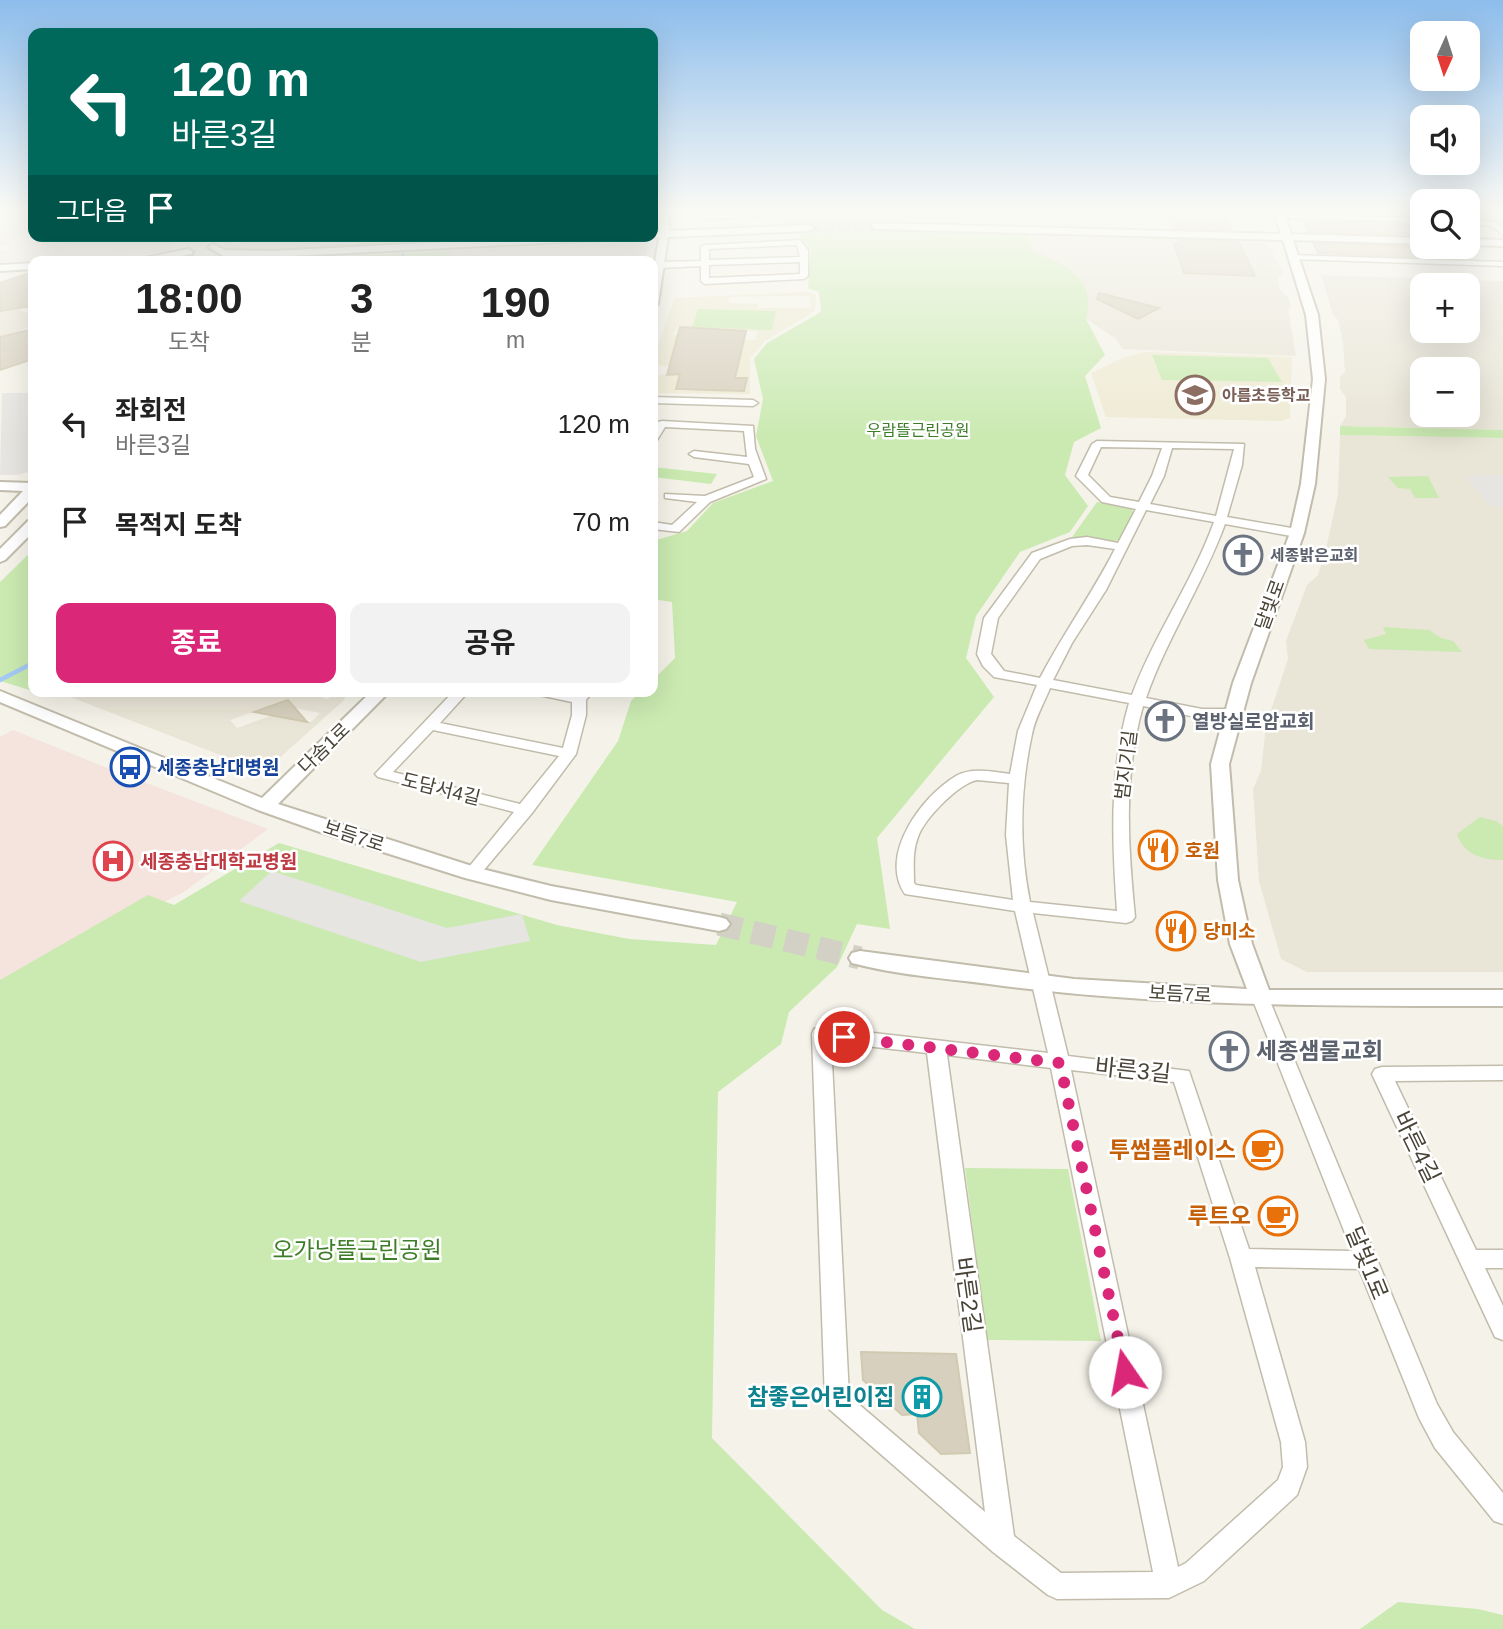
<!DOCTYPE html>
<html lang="ko">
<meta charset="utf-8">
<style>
body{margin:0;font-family:Helvetica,"Noto Sans KR",sans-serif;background:#f2f2f2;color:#222;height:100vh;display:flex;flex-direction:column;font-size:26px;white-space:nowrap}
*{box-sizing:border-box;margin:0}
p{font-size:23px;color:#767676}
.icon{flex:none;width:38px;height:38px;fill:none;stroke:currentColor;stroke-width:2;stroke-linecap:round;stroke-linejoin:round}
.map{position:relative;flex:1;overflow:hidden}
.sheet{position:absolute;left:28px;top:256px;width:630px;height:441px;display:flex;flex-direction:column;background:#fff;border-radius:14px;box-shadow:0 7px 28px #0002}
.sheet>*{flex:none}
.hud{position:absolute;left:28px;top:28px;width:630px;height:214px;border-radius:14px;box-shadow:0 7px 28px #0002;background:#00695c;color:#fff;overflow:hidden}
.needle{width:46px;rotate:183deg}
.buttons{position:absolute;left:1410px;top:21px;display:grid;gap:14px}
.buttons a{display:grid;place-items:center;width:70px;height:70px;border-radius:14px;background:#fff;box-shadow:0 7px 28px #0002;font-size:35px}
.pin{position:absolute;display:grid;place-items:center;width:60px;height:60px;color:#fff;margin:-30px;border:4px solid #fff;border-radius:50%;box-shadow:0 2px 7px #0007}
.me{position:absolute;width:77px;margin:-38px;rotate:348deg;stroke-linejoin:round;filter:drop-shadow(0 0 5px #0008)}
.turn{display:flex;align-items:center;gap:24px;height:147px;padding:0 28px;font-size:32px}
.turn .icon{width:91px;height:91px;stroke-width:2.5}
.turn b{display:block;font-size:49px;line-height:60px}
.then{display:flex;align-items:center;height:66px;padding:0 28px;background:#0003;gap:14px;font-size:26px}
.eta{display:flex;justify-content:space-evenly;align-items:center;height:119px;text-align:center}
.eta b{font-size:42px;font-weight:700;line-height:49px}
.button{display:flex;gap:14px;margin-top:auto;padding:14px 28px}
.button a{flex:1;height:80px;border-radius:14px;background:#db2777;color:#fff;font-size:28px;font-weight:700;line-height:80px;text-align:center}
.button a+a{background:#f2f2f2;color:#222}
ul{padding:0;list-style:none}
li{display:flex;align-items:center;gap:21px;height:98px;padding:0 28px}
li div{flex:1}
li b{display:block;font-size:26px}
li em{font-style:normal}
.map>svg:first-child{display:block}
</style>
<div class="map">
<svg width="1503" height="1629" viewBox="0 0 1503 1629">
<rect width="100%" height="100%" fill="#f5f3e9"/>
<g fill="#e9e5d7" fill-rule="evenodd">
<path d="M1016 212H1256L1261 223 1244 227 1020 222Z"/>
<path d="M27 217 33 218V236H173L172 252 0 262V250L7 249 10 246H0V218Z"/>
<path d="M1027 233 1258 241 1269 245 1283 273 1278 277 1280 290 1288 297 1291 307 1288 309 1296 356 1123 349 1116 339 1086 319 1034 251Z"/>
<path d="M226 236H231L232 245H242V236H361L351 245 234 251 225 249Z"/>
<path d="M636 242 648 244 646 261H451L449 251Z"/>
<path d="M1321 275 1503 281V430L1340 426 1346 416V397L1340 389V377L1345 372 1343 342 1338 320 1333 315ZM1423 285H1468V331H1423ZM1423 369H1468V415H1423Z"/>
<path d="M16 309 33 315V329L27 328 0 337V311Z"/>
<path d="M1340 435 1503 438V972H1307L1281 959 1259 881 1253 789 1261 771 1266 725 1288 659 1286 641 1307 585 1318 575 1327 544 1338 494Z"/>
<path d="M62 691H317L313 695 328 699 336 691H348L344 700 275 762 251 767 60 693ZM288 700 295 708 320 713 311 722 273 715 237 728 230 720Z"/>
</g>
<g fill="#eeead3" fill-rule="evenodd">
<path d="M808 292 816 294 815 311 765 341 750 358V394L653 393V359L675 298ZM796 296H810L811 308H758V304L728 303 729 297ZM678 327 758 331 756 340H744L738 366H731L723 378 746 379 744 391H676L680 377 693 372 657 375 655 366 705 364 684 336 672 335Z"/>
<path d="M1146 352 1292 357 1290 418 1280 421 1106 417 1091 373 1125 357Z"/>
</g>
<path fill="#f5e3dd" d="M13 730 115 771 268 829 184 892 0 985V737Z"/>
<g fill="#caeab1">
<path d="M779 212H1016L1020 222 865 220 868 231 1027 233 1034 251C1065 266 1097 277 1086 319L1105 355 1085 376 1101 428 1074 442 1065 475 1088 506 1070 532 1020 552 976 616 966 658 994 697 877 838 890 929 857 924 837 967 789 1012 781 1044 718 1092 712 1438 882 1610 915 1629H0V980L148 895 174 905 279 843 557 925 629 939 716 945 737 902 532 865 618 741 631 701 641 691H653V680L675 658 672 602 653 599V541L687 531 713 503 773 481 756 436 763 399 754 359 767 343 821 312 819 292 808 288 811 249 798 235 813 232 808 222 780 224 776 215Z"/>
<path d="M363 236H460L457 239 353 245Z"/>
<path d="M449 251 451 261H354L355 256Z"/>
<path d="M698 309 776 311 772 330 692 327Z"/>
<path d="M1152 355 1268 358 1282 382 1162 380Z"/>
<path d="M1340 426 1503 430V438L1340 435Z"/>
<path d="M653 467 717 474 711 484 653 477Z"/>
<path d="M1428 476 1439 498H1415L1410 489 1398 488 1388 477Z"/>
<path d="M1097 502 1129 507 1134 512 1119 540 1110 542 1072 537Z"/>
<path d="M33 550V691L0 681V582Z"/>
<path d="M1383 627 1429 630 1441 638 1453 641 1462 652 1369 649 1364 640 1386 634Z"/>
<path d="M1480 817 1496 821 1503 826V860C1483 860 1464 855 1457 834Z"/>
<path d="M965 1168 1068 1169 1101 1341 987 1340Z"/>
<path d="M1398 1602 1478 1609 1503 1615V1629H1360Z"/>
</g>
<g fill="#e6e5e1">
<path d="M2 393H33L32 471 17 475H0Z"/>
<path d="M1503 475V507L1490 506 1465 476Z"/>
<path d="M272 871 447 928 522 914 530 941 421 962 239 901Z"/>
</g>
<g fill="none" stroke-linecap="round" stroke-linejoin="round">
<path stroke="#a4caf3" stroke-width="2.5" d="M403 261V246L411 236"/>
<path stroke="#a4caf3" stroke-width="4.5" d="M0 680 33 663"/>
</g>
<g fill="#d7d0be" stroke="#d2c9b1" stroke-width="2">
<path d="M1170 216 1226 218 1232 230 1174 228Z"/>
<path d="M1304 221 1423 225V235L1307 232Z"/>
<path d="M1178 240 1238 241 1255 276 1184 273 1174 244H1179Z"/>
<path d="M1313 243 1423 247V257L1318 253Z"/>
<path d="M33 272V306L0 311V283Z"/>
<path d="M1099 293 1159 308 1138 319 1097 299Z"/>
<path d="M680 327 746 331 735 378H747L744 391 676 389 680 374 667 375Z"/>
<path d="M33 329V359L0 370V337Z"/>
<path d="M288 700 307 722 254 712Z"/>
<path d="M861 1352 956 1354 970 1453 941 1454 919 1433 917 1414 902 1415 863 1380Z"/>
</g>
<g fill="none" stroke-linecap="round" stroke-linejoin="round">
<path stroke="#d3d0c5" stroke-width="10" stroke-dasharray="10 5" stroke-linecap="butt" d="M809 228 875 226"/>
<path stroke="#d3d0c5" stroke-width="23" stroke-dasharray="23 11" stroke-linecap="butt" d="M719 924 860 958"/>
<defs>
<g id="minor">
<path d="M701 212H709L710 215 775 212 769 216 707 219Z"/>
<path d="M1281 214 1423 218V222L1278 218Z"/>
<path d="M1468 219 1497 222 1503 229V235L1492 226 1468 223Z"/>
<path d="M800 240 808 250V276L804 279 705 284 701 281V266L660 268 656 265 660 262 701 261V247L705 245ZM797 245 800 257 709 260V249ZM800 262V274L709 278V265Z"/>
<path d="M1294 255 1503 262V266L1291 259 1290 257Z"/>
<path d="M653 397 753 400 758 403 753 406 653 403Z"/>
<path d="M662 421 753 426 755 449 766 479 710 502 679 532 653 529V522L672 525 697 502 665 498V494L705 496 754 477 749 464 694 457 689 454 694 451 747 457 744 431 665 427 657 440 653 441V430L658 422Z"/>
<path d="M1097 441 1244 444 1242 465 1227 517 1297 529 1303 533 1297 537 1225 524C1203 584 1167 638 1146 698L1202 709H1231L1238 713C1222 727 1164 710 1143 706 1123 776 1128 846 1135 917L1132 921 1126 923 1033 913 1068 1056 1189 1071 1249 1249 1352 1251 1252 998 1255 994H1267L1437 1404 1453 1432 1503 1493V1524L1494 1521 1435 1448 1419 1418 1359 1269 1255 1267 1305 1442 1307 1467 1297 1495 1204 1581 1169 1598 1057 1599 1048 1595 993 1552 829 1409 825 1401 812 1034 814 1029 821 1027 1048 1053 1015 911 905 894C878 855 922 796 956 776 972 767 994 772 1010 774L1018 731 1037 685 994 677 983 666 977 654 984 618 1032 553 1070 539 1087 537 1118 543 1136 509 1102 502 1076 476 1092 444ZM1101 447 1162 448 1152 476 1139 502 1110 497 1088 475ZM1172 448 1234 449 1216 516 1150 504 1164 476ZM1146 510 1214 522C1192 583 1154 635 1132 695L1053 680 1072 643 1106 590ZM1087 545 1115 549C1092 594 1063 634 1040 678L1004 671 991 654 998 618 1040 559 1072 546ZM1050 688 1129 703C1109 772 1112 840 1117 911L1030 902C1019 847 1020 789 1032 734 1035 718 1044 703 1050 688ZM977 780 1009 783 1006 835 1013 900 916 885 914 883C914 868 912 852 918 837 924 819 958 784 977 780ZM831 1042 927 1053 985 1512 849 1396ZM947 1055 1051 1068 1153 1572 1061 1573 1014 1536ZM1071 1070 1174 1082 1230 1258 1281 1442 1283 1467 1278 1480 1186 1563 1178 1567Z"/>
<path d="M454 691H469L440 723 563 748 572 715V702L534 694 532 691 576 694 578 691H593L586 700V715L576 754 532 813 478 877 472 878 464 873 514 812 378 777 375 774ZM433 730 559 756 520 804 393 772Z"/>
<path d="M1503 1066V1080L1395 1081 1476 1250H1503V1268H1485L1503 1306V1340L1495 1337 1372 1074 1375 1069 1382 1067Z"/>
</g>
<g id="tertiary">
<path d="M658 212H668L669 231 809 225 814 228 809 231 668 237 658 304 653 307V273L659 238 649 236H653V232H659Z"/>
<path d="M1274 212H1284L1291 234 1423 238V244L1293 240 1318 315 1325 379 1315 484 1304 533 1251 683 1229 764 1238 880 1252 944 1269 990H1503V1006C1331 1006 1160 1007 989 984 944 978 896 975 852 963L849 958 852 953 860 951 1074 979 1247 989 1230 944 1218 880 1211 764 1233 683 1290 533 1301 484 1313 379 1306 315 1283 240 875 229 870 226 875 223 1281 234Z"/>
<path d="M562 236H629L624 239 272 257 223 256 208 247 213 244 225 250 272 251Z"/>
<path d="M1468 239 1503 240V246L1468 245Z"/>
<path d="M188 249 193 252 192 254 154 261H130Z"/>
<path d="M33 263V269L0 271V265Z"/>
<path d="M0 482 33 483V497L5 526 0 527V515L23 491 0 490Z"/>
<path d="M33 520V532L5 560 0 562V549L28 521Z"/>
<path d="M0 691 262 798 372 691H390L278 804 478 868 551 886 719 917 726 919 730 924 726 929 719 931 551 900 465 878 320 832 258 810 0 702Z"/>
</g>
</defs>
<use href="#minor" stroke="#c1bcab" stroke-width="3"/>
<use href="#tertiary" stroke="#c1bcab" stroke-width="4"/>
<use href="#minor" fill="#fff" fill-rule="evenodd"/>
<use href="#tertiary" fill="#fff" fill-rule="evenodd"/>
</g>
<linearGradient id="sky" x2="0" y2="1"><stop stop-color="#8dbdec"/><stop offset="0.48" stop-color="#fafaf5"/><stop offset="1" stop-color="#fafaf5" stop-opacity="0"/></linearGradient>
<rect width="1503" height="440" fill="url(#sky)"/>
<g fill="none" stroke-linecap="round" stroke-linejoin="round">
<path stroke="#db2777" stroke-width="12" stroke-dasharray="0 21.6" d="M844 1037 1060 1063 1125 1372"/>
</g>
<defs>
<symbol id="school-ring" viewBox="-11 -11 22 22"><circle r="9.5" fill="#fff" stroke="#8d6e63" stroke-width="1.5"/><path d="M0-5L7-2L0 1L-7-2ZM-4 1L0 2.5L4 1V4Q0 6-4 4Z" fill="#8d6e63"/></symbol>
<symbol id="church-ring" viewBox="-11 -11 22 22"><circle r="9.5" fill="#fff" stroke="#6b7280" stroke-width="1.5"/><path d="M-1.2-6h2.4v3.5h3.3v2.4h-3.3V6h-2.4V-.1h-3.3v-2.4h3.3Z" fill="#6b7280"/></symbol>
<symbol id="bus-ring" viewBox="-11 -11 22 22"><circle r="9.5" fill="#fff" stroke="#1a4fb4" stroke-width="1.5"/><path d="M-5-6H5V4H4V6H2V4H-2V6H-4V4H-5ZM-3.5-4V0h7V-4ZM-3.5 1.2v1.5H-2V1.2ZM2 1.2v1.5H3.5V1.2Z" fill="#1a4fb4"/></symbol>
<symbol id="restaurant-ring" viewBox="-11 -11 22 22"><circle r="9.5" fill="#fff" stroke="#e8710a" stroke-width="1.5"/><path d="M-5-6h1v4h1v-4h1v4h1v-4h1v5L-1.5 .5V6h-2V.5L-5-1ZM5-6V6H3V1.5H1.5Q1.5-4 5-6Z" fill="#e8710a"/></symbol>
<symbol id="hospital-ring" viewBox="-11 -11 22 22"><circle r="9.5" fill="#fff" stroke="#e0444e" stroke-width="1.5"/><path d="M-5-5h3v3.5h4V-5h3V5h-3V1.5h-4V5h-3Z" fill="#e0444e"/></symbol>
<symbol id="cafe-ring" viewBox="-11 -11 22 22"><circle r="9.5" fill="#fff" stroke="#e8710a" stroke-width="1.5"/><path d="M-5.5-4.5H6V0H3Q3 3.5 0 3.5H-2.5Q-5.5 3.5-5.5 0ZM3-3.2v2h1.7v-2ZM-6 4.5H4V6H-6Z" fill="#e8710a"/></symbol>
<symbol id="building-ring" viewBox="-11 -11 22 22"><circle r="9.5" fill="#fff" stroke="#0f9aa8" stroke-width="1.5"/><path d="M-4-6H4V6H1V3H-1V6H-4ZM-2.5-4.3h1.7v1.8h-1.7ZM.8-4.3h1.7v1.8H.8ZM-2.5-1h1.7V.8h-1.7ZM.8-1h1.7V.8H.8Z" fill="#0f9aa8"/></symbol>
</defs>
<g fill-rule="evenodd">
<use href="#school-ring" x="1173" y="373" width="44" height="44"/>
<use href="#church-ring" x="1221" y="533" width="44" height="44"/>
<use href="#church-ring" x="1143" y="699" width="44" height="44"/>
<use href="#bus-ring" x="108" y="745" width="44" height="44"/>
<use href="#restaurant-ring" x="1136" y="828" width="44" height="44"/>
<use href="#hospital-ring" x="91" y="839" width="44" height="44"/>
<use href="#restaurant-ring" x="1154" y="909" width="44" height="44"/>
<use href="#church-ring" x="1207" y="1029" width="44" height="44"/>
<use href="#cafe-ring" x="1241" y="1128" width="44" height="44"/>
<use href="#cafe-ring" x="1256" y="1194" width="44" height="44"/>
<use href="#building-ring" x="900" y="1375" width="44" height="44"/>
</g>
<g text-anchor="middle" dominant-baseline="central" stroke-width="5" stroke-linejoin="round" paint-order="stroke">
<g font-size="16" font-weight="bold" fill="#785e54" stroke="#fff" text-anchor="start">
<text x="1222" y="395">아름초등학교</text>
</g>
<g font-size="16" fill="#3e7d28" stroke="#fff">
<text x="918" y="430">우람뜰근린공원</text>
</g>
<g font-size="16" font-weight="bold" fill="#5b616d" stroke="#fff" text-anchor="start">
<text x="1270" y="555">세종밝은교회</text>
</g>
<g font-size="19" fill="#494437" stroke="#fff">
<text transform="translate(1270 605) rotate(-70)">달빛로</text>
<text transform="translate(324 748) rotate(-44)">다솜1로</text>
<text transform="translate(1126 765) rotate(-83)">범지기길</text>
<text transform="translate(441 789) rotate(14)">도담서4길</text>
<text transform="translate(354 836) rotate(18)">보듬7로</text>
<text transform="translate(1180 994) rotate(3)">보듬7로</text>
</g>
<g font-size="19" font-weight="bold" fill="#5b616d" stroke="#fff" text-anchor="start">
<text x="1192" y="721">열방실로암교회</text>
</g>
<g font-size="19" font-weight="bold" fill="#164399" stroke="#fff" text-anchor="start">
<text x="157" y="767">세종충남대병원</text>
</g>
<g font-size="19" font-weight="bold" fill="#c56008" stroke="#fff" text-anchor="start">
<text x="1185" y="850">호원</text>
<text x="1203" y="931">당미소</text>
</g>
<g font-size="19" font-weight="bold" fill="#be3a42" stroke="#fff" text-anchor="start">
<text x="140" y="861">세종충남대학교병원</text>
</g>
<g font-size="23" font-weight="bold" fill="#5b616d" stroke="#fff" text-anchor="start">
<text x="1256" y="1051">세종샘물교회</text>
</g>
<g font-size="23" fill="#494437" stroke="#fff">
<text transform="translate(1133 1070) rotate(6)">바른3길</text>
<text transform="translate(1417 1147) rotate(64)">바른4길</text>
<text transform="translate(1367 1263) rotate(68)">달빛1로</text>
<text transform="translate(968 1295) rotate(82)">바른2길</text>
</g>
<g font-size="23" font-weight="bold" fill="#c56008" stroke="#fff" text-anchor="end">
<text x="1236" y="1150">투썸플레이스</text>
<text x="1251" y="1216">루트오</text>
</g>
<g font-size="23" fill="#3e7d28" stroke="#fff">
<text x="357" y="1250">오가낭뜰근린공원</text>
</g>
<g font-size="23" font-weight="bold" fill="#0d838f" stroke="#fff" text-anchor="end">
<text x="895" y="1397">참좋은어린이집</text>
</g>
</g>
</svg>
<div class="buttons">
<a><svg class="needle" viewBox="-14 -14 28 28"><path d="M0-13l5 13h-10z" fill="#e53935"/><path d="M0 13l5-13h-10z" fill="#767676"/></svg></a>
<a><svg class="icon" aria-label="sound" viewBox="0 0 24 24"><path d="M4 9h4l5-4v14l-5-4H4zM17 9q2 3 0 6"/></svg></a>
<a><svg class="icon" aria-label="search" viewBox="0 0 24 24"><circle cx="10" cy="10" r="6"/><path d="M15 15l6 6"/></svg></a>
<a>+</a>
<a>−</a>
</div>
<div class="pin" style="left:844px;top:1037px;background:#d93025"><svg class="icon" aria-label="arrive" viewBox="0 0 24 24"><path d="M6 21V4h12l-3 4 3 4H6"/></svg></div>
<svg class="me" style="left:1125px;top:1372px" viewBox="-20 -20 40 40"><circle r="19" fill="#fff"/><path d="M0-13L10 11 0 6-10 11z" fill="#db2777"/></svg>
<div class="hud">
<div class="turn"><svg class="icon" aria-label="left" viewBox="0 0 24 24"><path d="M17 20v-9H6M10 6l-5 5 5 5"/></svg><div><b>120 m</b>바른3길</div></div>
<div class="then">그다음<svg class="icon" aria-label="arrive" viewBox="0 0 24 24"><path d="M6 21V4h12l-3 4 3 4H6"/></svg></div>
</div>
<section class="sheet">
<div class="eta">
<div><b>18:00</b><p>도착</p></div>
<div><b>3</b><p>분</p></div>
<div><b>190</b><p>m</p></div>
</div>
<ul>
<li><svg class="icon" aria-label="left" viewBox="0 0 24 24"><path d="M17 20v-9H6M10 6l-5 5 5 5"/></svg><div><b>좌회전</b><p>바른3길</p></div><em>120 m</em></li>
<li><svg class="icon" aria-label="arrive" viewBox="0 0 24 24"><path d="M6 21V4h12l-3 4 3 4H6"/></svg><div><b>목적지 도착</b></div><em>70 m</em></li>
</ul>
<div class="button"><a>종료</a><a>공유</a></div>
</section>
</div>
